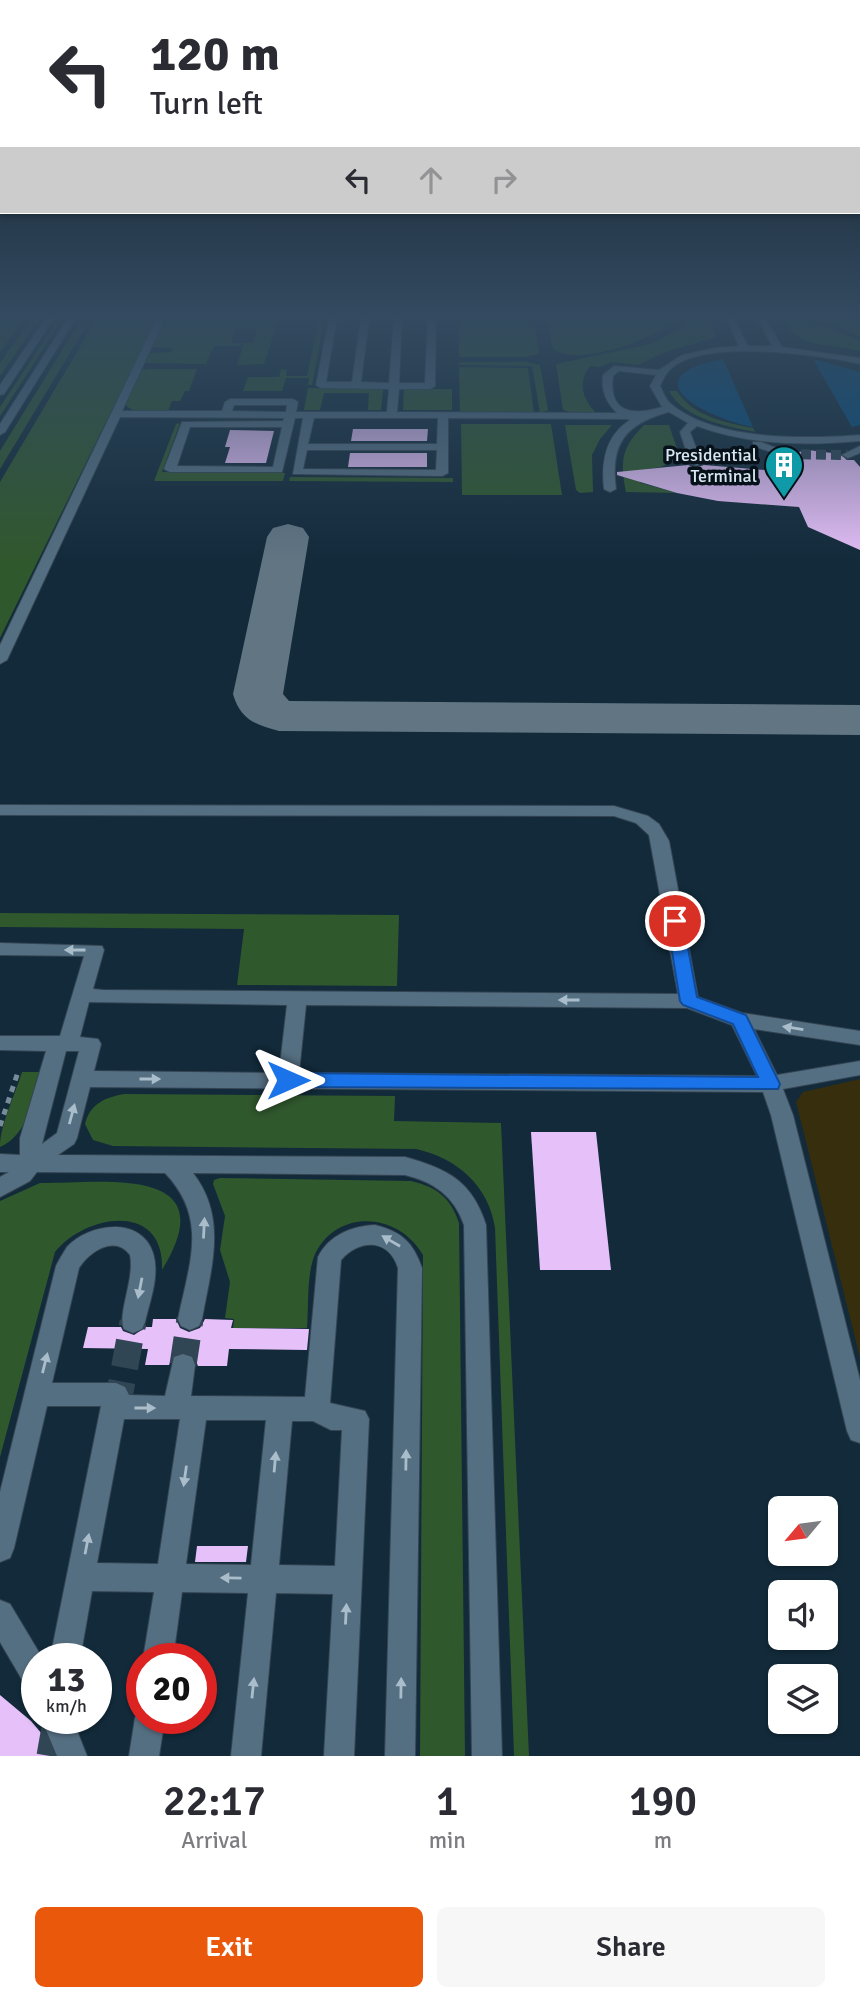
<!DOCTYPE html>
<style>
body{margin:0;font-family:Signika,sans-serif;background:#f7f7f7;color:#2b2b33;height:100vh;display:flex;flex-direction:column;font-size:26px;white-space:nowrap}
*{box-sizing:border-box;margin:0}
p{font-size:23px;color:#7c7c81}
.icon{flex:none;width:38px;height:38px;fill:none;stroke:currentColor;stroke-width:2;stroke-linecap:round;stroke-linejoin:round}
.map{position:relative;height:1756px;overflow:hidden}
.panel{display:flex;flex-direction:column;background:#fff;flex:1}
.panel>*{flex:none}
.hud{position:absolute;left:0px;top:0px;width:861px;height:214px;box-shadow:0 2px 5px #0004;background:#fff;color:#2b2b33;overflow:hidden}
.needle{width:46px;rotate:241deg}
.buttons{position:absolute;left:768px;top:1496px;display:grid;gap:14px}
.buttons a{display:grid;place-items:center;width:70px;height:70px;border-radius:10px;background:#fff;box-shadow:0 2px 5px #0004;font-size:35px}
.speed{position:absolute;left:21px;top:1643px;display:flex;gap:14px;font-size:35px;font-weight:700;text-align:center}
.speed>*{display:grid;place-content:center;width:91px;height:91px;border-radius:50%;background:#fff;box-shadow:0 2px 5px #0004;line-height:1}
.speed small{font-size:18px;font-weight:400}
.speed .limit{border:10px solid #d22;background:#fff;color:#111}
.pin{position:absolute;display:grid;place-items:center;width:60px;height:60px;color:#fff;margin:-30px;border:4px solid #fff;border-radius:50%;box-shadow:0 2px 7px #0007}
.me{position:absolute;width:77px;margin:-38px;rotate:90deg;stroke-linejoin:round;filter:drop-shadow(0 0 5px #0008)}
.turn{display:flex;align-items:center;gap:24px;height:147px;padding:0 35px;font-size:32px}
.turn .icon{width:91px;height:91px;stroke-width:2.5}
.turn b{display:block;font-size:49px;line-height:60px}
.lanes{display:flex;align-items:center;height:66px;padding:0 35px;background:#0003;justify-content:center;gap:35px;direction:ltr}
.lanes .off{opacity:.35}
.eta{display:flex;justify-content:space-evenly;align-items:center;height:119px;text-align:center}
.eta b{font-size:42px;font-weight:600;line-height:49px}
.cta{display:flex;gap:14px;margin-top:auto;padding:14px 35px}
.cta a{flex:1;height:80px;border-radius:10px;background:#ea580c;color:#fff;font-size:28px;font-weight:600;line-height:80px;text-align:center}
.cta a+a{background:#f7f7f7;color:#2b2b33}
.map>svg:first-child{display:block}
</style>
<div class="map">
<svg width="860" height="1756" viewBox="0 0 860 1756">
<rect width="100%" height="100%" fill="#122a3a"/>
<g fill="#30582d">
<path d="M0 318H25L0 352Z"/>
<path d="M32 318H40L0 376V363Z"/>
<path d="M59 318H63L0 416V407Z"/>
<path d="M82 318H91L0 469V451Z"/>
<path d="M97 318H157L0 638V482Z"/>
<path d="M165 318H279L264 364 237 365 244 343H253L257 329H236L231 343H242L241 346H214L206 364 143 363 149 353 171 352 172 348 151 347Z"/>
<path d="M319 318H325L312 385H308L309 378H286L282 391H243L248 377H279L281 369 287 370 286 376H307Z"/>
<path d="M458 318H534L539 354 526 357H459Z"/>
<path d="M546 318H679C660 338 577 368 553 349Z"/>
<path d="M691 318H711L716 337 665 352 638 365 611 362 600 367 590 366C577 383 583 399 596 413H573L563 410 556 364 650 344 675 332Z"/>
<path d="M781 318H801L860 341V351C828 343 799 349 781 318Z"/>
<path d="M814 318H860V336Z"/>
<path d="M459 362H526L540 365 548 410 540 413 532 366 459 365Z"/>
<path d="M459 367 528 368 534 413H460Z"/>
<path d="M150 369H197L189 391H185L180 401H172L168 411H134L125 405 141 370Z"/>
<path d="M308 388 383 389 381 410H368L369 393H324L320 410H304Z"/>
<path d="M404 389H452V410H403Z"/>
<path d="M669 391H677C692 416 727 423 753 428L755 432C726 426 684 419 669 391Z"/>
<path d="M180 423 162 472 285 473 283 481H154L176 424Z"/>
<path d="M461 424H551L562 495H462Z"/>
<path d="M565 425H612L600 439 592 455 593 492 580 493 576 490Z"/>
<path d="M644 425H669L680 457 661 467 627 472 641 483 677 493 626 492C620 461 621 448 644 425Z"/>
<path d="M290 477 453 478V482L289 481Z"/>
<path d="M0 913 399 915 397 986 237 985 244 929 0 927Z"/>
<path d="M22 1072H41C32 1099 29 1134 0 1147 0 1125 15 1095 22 1072Z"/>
<path d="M125 1094 395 1096 394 1121 501 1123 529 1756H514L495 1228C489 1186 457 1158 416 1149L113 1146 93 1140 85 1124C90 1104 105 1097 125 1094Z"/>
<path d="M220 1178 411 1181C437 1187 451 1198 459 1223L465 1756H420L423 1255C400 1214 340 1207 316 1252 306 1273 309 1305 307 1328H233L234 1319 225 1318 230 1282 220 1250 225 1216 213 1184 214 1180Z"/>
<path d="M40 1183C104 1183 227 1164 162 1270 165 1202 87 1213 55 1252L0 1457V1201Z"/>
</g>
<path fill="#372e0d" d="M860 1079V1358L796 1102 803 1092Z"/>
<g fill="#004d81">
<path d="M723 359 753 427C705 418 628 377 723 359Z"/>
<path d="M813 359 860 372V425L852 427Z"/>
</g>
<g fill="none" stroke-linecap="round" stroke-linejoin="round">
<path fill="#617583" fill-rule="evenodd" d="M288 524 303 528 309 537 283 694 289 701 860 705V735L279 731C255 725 240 719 233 694L267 537 273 528Z"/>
</g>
<g fill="#e6c0f9">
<path d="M353 429H428L427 441H351Z"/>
<path d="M230 430 274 431 266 463H225L230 447H225Z"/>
<path d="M808 450 840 454 847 460H854L860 467V550L808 527 799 507 718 501 677 493 617 475V472L688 465 695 468 704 465 777 471 784 459 793 456 794 453Z"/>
<path d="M350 453H427V467H348Z"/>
<path d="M531 1132H596L611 1270H540Z"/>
<path d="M153 1319H176L180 1328 189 1332 200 1328 205 1319 233 1320 231 1328 309 1329 307 1350 229 1349 227 1366H198L194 1356 184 1352 173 1355 169 1365H145L148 1349 83 1348 88 1327H121L123 1331 134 1335 146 1327H152Z"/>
<path d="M197 1546H248L246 1562H195Z"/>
<path d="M0 1695 31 1721 48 1741 54 1756H0Z"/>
</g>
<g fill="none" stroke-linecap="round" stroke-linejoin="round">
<path stroke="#304655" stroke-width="10" stroke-dasharray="10 5" stroke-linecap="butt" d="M786 454 848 455"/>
<g stroke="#304655" stroke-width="27" stroke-dasharray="27 14" stroke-linecap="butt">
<path d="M183 1365 190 1319"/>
<path d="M117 1408 133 1322"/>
<path d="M50 1756 56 1722"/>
</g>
<defs>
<g id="minor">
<path d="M46 318H54L4 394 0 395V385Z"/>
<path d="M68 318H76L5 432 0 435V424Z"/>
<path d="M157 318H165L122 411H222L225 402 230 399H293L298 402 296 412H387L389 389 321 388 316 385 329 318H337L326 382H352L361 318H369L361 382 389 383 394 318H402L399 383H425L428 318H436L435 386 430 389H399L397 412 617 413C606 402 601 391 603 375L614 366 659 370 682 355 714 348 739 346 726 318H734L748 346H772L757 318H765L782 347 860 358V364C820 355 696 337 668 372 665 375 662 382 660 386 663 392 666 400 671 404 715 441 806 439 860 435V441C806 446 748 445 697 426L690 432 702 463 696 466 690 463 680 432 688 423 669 412C625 424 610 444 616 489L610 492 604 489C601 462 605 436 630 420L626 419 448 418V473L442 476 293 474 303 418H295L282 472H170L164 469 182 422 283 421 284 418 120 417 7 660 0 664V645ZM619 371 656 375 650 386 662 407C635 415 608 415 613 376ZM234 405H287L286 412 232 411ZM314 418H438L437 444H308ZM190 427H282L273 467 177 466ZM307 450H437L436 470 303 469Z"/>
<path d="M753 442H761L792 454 786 457 753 446Z"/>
<path d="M860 446V453L848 458 842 455Z"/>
<path d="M0 805 614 806 648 816 659 824 669 841 698 997 742 1013 860 1031V1045L754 1029 777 1075 860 1061V1075L783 1089 793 1115 860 1380V1443L851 1440 847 1431 771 1115 763 1092 90 1087 77 1138 74 1144 58 1155 405 1157C448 1169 472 1181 486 1225L502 1756H472L464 1225C454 1196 434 1182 405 1175L193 1173C228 1218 211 1268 202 1319L199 1326 190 1330 181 1326 178 1319C189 1264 209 1219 165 1173L37 1172 30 1181 0 1197V1177L9 1172H0V1154L20 1155V1138L46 1051 0 1050V1036H60L84 956 0 955V943L102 946 104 950 93 989 103 990 678 994 649 835 636 823 614 816 0 815ZM89 1002 287 1005 279 1073 94 1071 101 1044 98 1039 80 1037ZM306 1005 687 1008 732 1025 757 1076 299 1073ZM66 1051H79L57 1133 42 1144Z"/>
<path d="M375 1225C402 1232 413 1242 422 1268L415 1756H385L398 1268C389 1239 360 1238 341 1260L330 1403 365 1411 369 1419 354 1756H324L333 1594 276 1593 261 1756H231L248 1593 182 1592 173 1659H143L154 1592 92 1591 80 1659H50L101 1406H47L14 1548 10 1558 0 1562V1492L56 1266C59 1260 63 1253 67 1247 89 1223 141 1216 153 1253 160 1276 150 1300 145 1322L142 1329 133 1333 124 1329C117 1314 135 1279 130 1255 115 1234 89 1252 79 1268L52 1383H116L125 1387 129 1395 165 1396 174 1357 183 1354 192 1357 195 1365 191 1396 305 1397 318 1257C329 1235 352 1226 375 1225ZM124 1419H180L158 1564 97 1563ZM206 1420H266L251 1565 186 1564ZM292 1421H313L331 1430H342L335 1566 279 1565Z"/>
<path d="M0 1600 10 1604 43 1659H37V1693L27 1688 0 1642Z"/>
<path d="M142 1706V1718H165L159 1756H129L135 1718Z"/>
<path d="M41 1718H72L87 1756H57Z"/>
</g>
</defs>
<use href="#minor" stroke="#344553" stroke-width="2"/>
<path stroke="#778b98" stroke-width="5" stroke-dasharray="6 6" stroke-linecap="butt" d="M0 1126 19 1069"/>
<use href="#minor" fill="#556f82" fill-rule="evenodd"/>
</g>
<defs><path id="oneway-solid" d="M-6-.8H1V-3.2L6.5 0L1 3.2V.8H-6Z" transform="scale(1.75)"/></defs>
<g fill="#aabdca">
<use href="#oneway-solid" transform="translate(75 950) rotate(-180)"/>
<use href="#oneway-solid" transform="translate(569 1000) rotate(-180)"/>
<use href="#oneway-solid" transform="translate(793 1028) rotate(-171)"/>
<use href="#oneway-solid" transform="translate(150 1079)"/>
<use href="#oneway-solid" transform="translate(72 1114) rotate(-75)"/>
<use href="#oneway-solid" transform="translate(204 1228) rotate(-87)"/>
<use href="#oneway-solid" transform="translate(391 1241) rotate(-150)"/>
<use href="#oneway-solid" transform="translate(140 1288) rotate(101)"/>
<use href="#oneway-solid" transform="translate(45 1363) rotate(-76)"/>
<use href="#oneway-solid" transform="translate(145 1408)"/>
<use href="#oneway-solid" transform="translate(406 1460) rotate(-89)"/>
<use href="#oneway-solid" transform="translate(275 1462) rotate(-85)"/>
<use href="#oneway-solid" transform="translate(185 1476) rotate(98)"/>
<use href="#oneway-solid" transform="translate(87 1544) rotate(-79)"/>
<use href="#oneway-solid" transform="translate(231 1578) rotate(-179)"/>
<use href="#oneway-solid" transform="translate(346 1614) rotate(-87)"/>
<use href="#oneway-solid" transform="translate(253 1688) rotate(-84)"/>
<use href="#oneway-solid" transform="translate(401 1688) rotate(-89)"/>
</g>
<linearGradient id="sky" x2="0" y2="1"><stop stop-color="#0a1720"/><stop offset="0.56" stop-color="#334a60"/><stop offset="1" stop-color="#334a60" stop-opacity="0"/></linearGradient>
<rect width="860" height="564" fill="url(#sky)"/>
<path fill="#1a73e8" stroke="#114b97" stroke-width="2" d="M675 915 683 921 697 997 746 1015 780 1084 778 1089 288 1087 281 1085 279 1080 281 1075 288 1073 758 1077 733 1024 683 1005 680 1001 667 921Z"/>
<defs>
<symbol id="building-pin" viewBox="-11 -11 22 30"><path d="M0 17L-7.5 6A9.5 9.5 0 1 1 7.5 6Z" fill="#0f9aa8" stroke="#071119"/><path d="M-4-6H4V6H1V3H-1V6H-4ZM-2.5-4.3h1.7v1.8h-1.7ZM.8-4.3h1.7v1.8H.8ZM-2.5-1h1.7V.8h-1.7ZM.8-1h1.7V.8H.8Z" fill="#fff"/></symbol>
</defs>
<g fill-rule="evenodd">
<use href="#building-pin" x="762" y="443" width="44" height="60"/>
</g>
<g text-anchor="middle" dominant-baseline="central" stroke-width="7" stroke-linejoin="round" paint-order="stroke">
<g font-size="18" fill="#d8e7f1" stroke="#071119" text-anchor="end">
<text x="757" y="455">Presidential<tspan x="757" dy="21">Terminal</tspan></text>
</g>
</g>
</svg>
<div class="buttons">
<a><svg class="needle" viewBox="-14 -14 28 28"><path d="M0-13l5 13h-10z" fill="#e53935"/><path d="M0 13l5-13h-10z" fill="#7c7c81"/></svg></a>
<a><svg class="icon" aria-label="sound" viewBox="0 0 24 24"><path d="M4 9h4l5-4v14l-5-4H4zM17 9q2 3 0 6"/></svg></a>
<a><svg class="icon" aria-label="layers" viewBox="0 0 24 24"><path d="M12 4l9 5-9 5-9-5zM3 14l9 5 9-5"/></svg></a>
</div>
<div class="speed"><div>13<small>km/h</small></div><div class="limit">20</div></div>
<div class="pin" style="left:675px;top:921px;background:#d93025"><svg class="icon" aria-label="arrive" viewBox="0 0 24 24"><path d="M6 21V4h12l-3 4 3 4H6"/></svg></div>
<svg class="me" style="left:288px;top:1080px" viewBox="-20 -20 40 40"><path d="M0-17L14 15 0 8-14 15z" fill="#1a73e8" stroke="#fff" stroke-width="4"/></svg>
<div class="hud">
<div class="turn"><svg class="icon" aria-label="left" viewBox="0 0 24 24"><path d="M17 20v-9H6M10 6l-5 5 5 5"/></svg><div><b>120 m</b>Turn left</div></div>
<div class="lanes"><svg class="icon" aria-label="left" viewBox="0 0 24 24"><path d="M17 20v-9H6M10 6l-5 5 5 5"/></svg><svg class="icon off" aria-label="ahead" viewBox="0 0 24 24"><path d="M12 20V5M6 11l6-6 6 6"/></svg><svg class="icon off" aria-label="right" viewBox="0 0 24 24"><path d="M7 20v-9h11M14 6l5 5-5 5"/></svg></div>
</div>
</div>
<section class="panel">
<div class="eta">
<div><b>22:17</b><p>Arrival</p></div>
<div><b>1</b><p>min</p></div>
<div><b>190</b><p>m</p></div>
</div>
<div class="cta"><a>Exit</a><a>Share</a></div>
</section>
